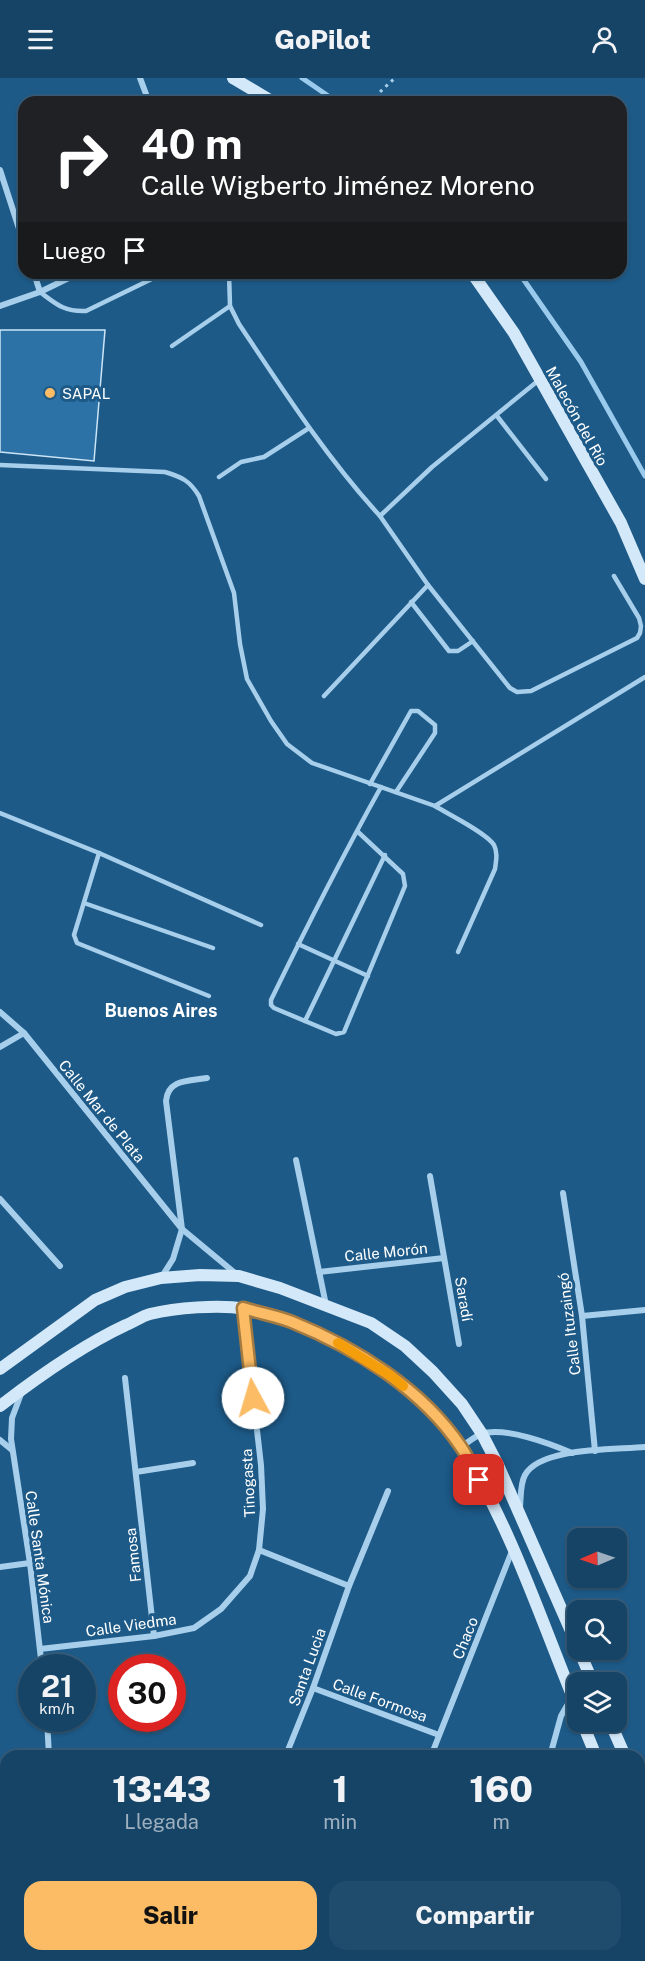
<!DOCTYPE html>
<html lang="es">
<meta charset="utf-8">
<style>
body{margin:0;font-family:"Public Sans",sans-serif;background:#1f4b6c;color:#f1f3f6;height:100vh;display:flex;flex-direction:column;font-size:22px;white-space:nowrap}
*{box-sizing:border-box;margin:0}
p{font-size:20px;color:#9eb0bf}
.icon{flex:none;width:33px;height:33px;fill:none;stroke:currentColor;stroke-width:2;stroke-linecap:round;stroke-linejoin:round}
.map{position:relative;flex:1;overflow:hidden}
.panel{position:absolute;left:0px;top:1672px;width:645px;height:212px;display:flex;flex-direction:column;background:#164466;border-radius:18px 18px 0 0;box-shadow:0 2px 4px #0004,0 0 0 2px #355c7a}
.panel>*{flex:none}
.top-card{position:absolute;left:18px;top:18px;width:609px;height:183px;border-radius:18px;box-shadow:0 2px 4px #0004,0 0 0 2px #355c7a;background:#202124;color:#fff;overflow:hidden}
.needle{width:39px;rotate:268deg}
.tools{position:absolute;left:567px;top:1450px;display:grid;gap:12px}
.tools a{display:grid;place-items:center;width:60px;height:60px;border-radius:12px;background:#164466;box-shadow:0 2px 4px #0004,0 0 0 2px #355c7a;font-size:30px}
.speed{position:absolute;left:18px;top:1576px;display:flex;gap:12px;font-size:30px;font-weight:700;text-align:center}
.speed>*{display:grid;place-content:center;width:78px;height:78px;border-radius:50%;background:#164466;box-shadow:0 2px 4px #0004,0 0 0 2px #355c7a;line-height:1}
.speed small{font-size:15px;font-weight:400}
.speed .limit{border:9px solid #d22;background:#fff;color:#111}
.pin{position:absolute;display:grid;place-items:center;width:51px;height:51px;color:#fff;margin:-26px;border-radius:12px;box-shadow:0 3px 9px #0006}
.me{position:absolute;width:66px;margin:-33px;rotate:354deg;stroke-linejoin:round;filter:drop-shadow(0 0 4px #0008)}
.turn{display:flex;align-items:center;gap:21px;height:126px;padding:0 24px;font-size:27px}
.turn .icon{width:78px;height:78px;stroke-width:2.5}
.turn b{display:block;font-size:42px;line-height:51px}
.then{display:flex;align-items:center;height:57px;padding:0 24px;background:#0003;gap:12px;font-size:22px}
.eta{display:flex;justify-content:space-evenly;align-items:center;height:102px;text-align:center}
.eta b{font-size:36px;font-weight:800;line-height:42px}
.button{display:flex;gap:12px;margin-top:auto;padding:12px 24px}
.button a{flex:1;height:69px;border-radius:18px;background:#fbbc65;color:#111;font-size:24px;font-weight:800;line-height:69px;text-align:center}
.button a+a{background:#1f4b6c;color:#f1f3f6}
header{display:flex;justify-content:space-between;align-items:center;height:78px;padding:0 24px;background:#164466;font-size:27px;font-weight:800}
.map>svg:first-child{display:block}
</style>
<header><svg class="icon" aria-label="menu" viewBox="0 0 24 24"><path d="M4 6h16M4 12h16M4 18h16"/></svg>GoPilot<svg class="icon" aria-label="person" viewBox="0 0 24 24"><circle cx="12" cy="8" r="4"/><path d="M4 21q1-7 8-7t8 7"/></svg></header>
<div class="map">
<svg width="645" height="1883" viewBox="0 0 645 1883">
<rect width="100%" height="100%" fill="#1d5a88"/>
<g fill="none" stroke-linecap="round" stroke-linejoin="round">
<g stroke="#9acbed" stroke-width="5">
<path d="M302 0 337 24"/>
<path d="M519 195 581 284 645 398"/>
</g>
</g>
<path fill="#2c72a6" stroke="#cce6f8" stroke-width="1.5" d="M0 252H105L94 383 0 374Z"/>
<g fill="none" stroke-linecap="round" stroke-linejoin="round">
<path stroke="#a7cfeb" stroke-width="3" stroke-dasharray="3 4.5" stroke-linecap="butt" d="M369 24 395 0"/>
<g stroke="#a7cfeb" stroke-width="4.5">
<path d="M229 195 230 228 239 246C283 312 326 379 380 438L432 389 539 302"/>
<path d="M40 214C56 226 64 234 86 233L164 195"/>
<path d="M172 268 230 228"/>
<path d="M497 338 546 401"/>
<path d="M0 387 165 394C182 399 190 403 199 418L234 515 240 566 247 601 271 643 287 666 312 685 435 728 645 599"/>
<path d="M219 399 241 384 264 379 309 350"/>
<path d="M380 438 428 507"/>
<path d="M411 524 449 573H458L473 563"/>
<path d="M324 618 428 507 510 610 517 614 531 613 637 560 640 555 641 548 639 540 614 498"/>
<path d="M370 706 411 633H418L435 647V655L396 714"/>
<path d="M435 728C448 736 487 755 494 767 498 775 496 783 495 791L458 874"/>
<path d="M0 735 99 775 261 847"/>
<path d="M357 753 403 796 405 808 344 954 336 956 274 930 271 927V922C306 850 342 779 381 709"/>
<path d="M99 775 74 857 77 865 209 918"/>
<path d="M84 825 213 870"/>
<path d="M298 866 368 898"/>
<path d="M305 943 385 777"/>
</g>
<g stroke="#a7cfeb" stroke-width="6">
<path d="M140 0 149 24"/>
<path d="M0 92 24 166"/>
<path d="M34 195 40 214"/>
<path d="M0 228 40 214 79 195"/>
<path d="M0 934 24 955 182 1151 235 1195"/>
<path d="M0 969 24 955"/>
<path d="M296 1082 326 1227"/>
<path d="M430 1098 459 1266"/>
<path d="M563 1115 582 1238 595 1373"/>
<path d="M0 1121 60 1188"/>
<path d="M319 1194 444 1180"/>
<path d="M161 1200 173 1181 182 1151 166 1023C168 1001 189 1003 207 1000"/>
<path d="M582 1238 645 1232"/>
<path d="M125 1300 154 1558"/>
<path d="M21 1316 12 1340 11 1361 30 1485 42 1590"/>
<path d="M0 1362 12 1372"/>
<path d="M461 1369C467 1365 474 1359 481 1356 504 1348 551 1366 572 1375"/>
<path d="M136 1394 193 1385"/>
<path d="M520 1429C521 1419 520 1406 525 1397 540 1369 615 1372 645 1369"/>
<path d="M259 1472 349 1508"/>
<path d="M0 1489 30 1485"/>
<path d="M40 1571 154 1558 194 1550 221 1531 250 1498 259 1472 263 1431 261 1387 243 1230"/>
<path d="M313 1610 439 1657"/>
<path d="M47 1641 49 1678"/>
<path d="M286 1677 313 1610 349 1508 388 1413"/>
<path d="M431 1678 512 1473"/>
<path d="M550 1678 561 1638 572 1619"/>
<path d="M604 1678 622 1670"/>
<path d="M0 1762 6 1763"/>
<path d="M0 1880 31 1883"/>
<path d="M600 1881 601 1878"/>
<path d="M44 1883 45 1878"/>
<path d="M264 1883V1878"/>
<path d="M482 1883V1878"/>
</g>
<g stroke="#d3e8f8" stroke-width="12">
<path d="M233 0 273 24"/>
<path d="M472 195 514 255 621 445 645 501"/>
<path d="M0 1291 95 1222 125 1209 161 1200 200 1197 239 1198 280 1210 371 1245 405 1268 433 1294 462 1326 482 1356 498 1387 578 1569"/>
<path d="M0 1328C39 1298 81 1268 126 1247 134 1244 142 1238 150 1236 175 1230 220 1226 245 1231 322 1247 420 1303 462 1371 512 1451 542 1545 578 1632"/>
<path d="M579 1572 593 1605"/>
<path d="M582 1644 596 1678"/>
<path d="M610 1644 625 1678"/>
<path d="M639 1710 645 1724"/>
<path d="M639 1783 645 1795"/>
</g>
</g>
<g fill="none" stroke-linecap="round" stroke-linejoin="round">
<defs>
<path id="route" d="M253 1320 243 1230C259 1235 277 1238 292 1244 356 1270 422 1311 461 1369 468 1379 473 1391 479 1402"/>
</defs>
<use href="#route" stroke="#a37a42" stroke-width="15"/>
<use href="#route" stroke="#fbbc65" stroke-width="10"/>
<path stroke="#f59e0b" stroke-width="10" d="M338 1265 391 1298 403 1308"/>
</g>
<circle fill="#fbbc65" stroke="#1d5a88" stroke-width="2" cx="50" cy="315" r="6"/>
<g text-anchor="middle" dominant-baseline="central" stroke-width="6" stroke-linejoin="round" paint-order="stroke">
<g font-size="15" fill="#fff" stroke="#1d5a88" text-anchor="start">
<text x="62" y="315">SAPAL</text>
</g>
<g font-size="15" fill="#fff" stroke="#1d5a88">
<text transform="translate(577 338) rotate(61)">Malecón del Río</text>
<text transform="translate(102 1033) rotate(51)">Calle Mar de Plata</text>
<text transform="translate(386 1174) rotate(-6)">Calle Morón</text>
<text transform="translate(464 1221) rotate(80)">Saradí</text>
<text transform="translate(569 1246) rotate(-97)">Calle Ituzaingó</text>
<text transform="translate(248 1405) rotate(-93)">Tinogasta</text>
<text transform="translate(133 1477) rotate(-96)">Famosa</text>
<text transform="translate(40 1479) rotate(82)">Calle Santa Mónica</text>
<text transform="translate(131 1547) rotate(-8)">Calle Viedma</text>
<text transform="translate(465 1560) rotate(-68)">Chaco</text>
<text transform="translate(307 1589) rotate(-70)">Santa Lucia</text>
<text transform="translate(380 1622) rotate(20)">Calle Formosa</text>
</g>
<g font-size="18" font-weight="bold" fill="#fff" stroke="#1d5a88">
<text x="161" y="932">Buenos Aires</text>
</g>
</g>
</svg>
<div class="tools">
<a><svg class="needle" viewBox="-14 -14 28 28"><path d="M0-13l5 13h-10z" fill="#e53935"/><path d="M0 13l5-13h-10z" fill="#9eb0bf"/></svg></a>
<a><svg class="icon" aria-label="search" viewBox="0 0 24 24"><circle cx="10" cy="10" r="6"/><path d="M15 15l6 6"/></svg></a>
<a><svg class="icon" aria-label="layers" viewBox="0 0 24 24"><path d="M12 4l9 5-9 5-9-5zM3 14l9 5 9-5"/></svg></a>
</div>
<div class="speed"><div>21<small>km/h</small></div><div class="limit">30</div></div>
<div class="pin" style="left:479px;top:1402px;background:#d93025"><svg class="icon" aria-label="arrive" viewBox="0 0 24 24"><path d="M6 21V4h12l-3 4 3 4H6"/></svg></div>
<svg class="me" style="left:253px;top:1320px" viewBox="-20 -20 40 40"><circle r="19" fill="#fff"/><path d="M0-13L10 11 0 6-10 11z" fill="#fbbc65"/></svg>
<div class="top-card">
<div class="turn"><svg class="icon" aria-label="right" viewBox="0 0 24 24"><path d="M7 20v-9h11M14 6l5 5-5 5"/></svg><div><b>40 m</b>Calle Wigberto Jiménez Moreno</div></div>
<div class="then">Luego<svg class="icon" aria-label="arrive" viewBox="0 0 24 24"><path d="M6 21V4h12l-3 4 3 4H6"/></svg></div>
</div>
<section class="panel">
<div class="eta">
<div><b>13:43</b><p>Llegada</p></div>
<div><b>1</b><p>min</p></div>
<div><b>160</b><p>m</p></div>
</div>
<div class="button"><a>Salir</a><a>Compartir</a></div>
</section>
</div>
